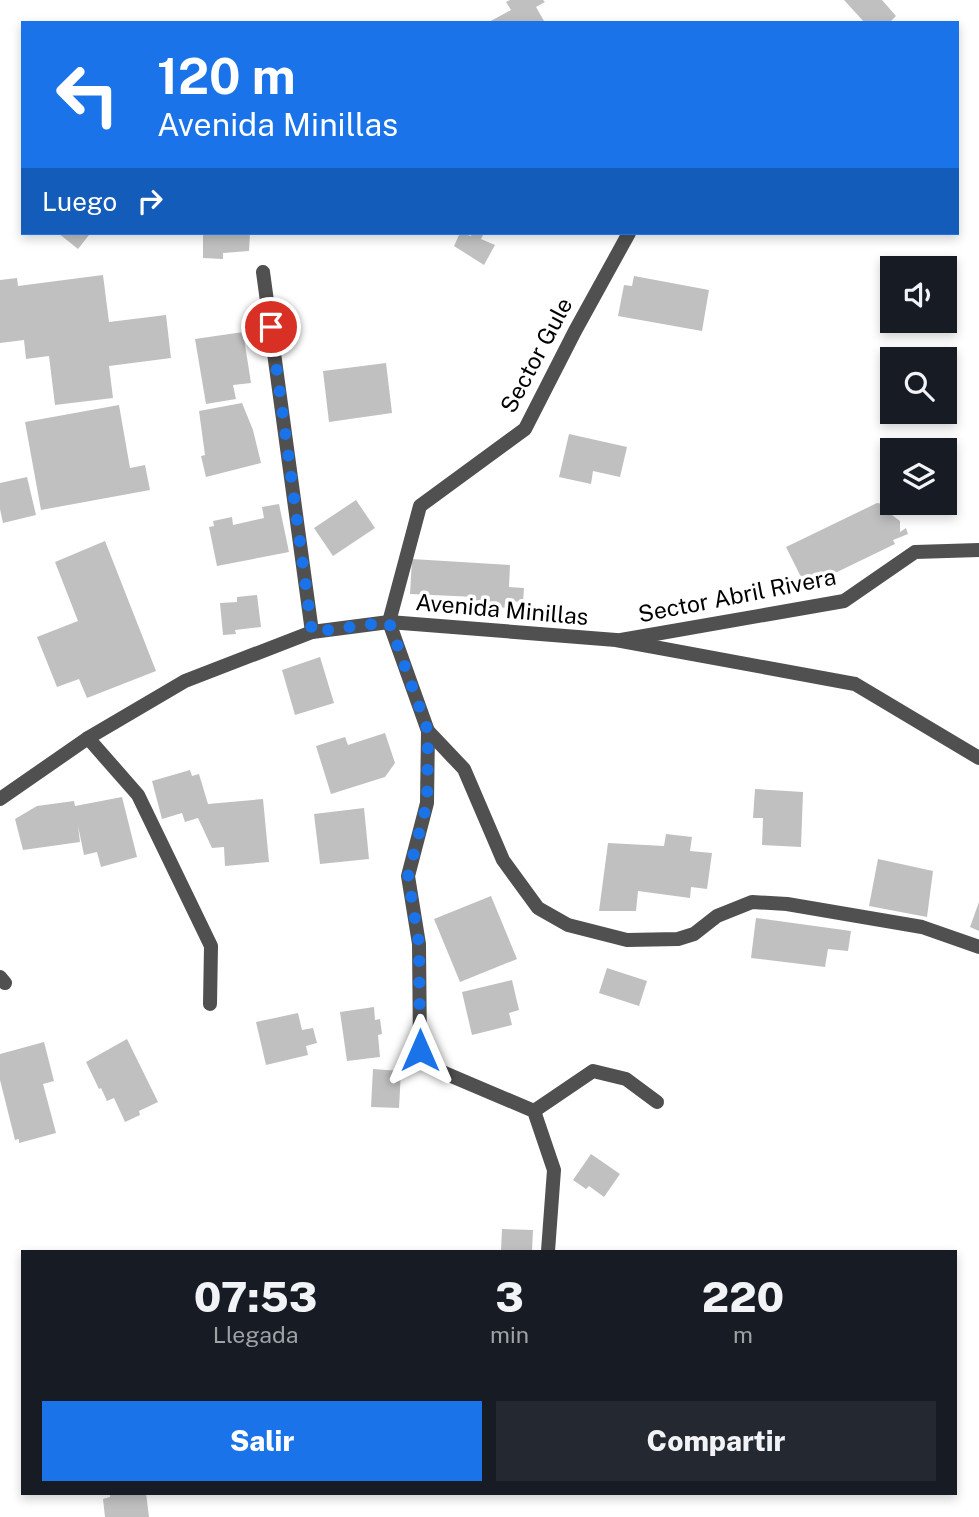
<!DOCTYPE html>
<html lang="es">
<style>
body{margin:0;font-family:"Public Sans",sans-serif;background:#242831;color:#f1f3f6;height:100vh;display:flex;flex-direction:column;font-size:26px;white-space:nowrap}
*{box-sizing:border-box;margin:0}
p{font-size:23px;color:#9ea1a6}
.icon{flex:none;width:38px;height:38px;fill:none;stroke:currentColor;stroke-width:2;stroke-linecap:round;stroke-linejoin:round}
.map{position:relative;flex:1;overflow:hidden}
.panel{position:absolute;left:21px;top:1250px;width:936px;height:245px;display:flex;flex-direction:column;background:#171b24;border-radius:0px;box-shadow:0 4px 10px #0003}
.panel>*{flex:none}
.guide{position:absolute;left:21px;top:21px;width:938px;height:214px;border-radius:0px;box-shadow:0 4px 10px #0003;background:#1a73e8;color:#fff;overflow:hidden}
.controls{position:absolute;left:880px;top:256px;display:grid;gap:14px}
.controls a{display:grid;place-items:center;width:77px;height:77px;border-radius:0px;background:#171b24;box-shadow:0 4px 10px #0003;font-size:35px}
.pin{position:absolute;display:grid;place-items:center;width:60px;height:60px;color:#fff;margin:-30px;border:4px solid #fff;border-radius:50%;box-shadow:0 2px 7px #0007}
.me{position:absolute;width:77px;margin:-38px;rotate:0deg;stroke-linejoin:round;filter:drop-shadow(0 0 5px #0008)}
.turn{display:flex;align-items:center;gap:24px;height:147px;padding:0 21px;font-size:32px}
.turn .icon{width:91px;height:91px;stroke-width:2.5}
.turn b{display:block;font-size:49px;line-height:60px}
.then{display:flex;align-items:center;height:66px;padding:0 21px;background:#0003;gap:14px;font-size:26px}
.eta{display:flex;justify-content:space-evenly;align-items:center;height:119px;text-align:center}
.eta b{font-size:42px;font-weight:800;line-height:49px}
.cta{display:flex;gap:14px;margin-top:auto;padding:14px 21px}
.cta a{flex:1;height:80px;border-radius:0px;background:#1a73e8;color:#fff;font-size:28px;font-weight:800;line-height:80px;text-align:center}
.cta a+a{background:#242831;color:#f1f3f6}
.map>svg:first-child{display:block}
</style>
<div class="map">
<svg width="979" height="1517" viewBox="0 0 979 1517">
<rect width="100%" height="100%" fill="#fff"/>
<g fill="#c0c0c0">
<path d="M510 0H543L545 2 536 7 544 21 487 23 511 10 506 2Z"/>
<path d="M844 0H882L896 16 889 23H865Z"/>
<path d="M58 233H89V235L78 249Z"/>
<path d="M203 233H250L249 251 223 253V259L203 258Z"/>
<path d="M460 233 471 236 472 233H484L481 239 495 245 484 265 454 246Z"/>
<path d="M103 275 109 322 166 315 171 358 109 366 113 398 55 405 49 356 26 359 24 340 0 343V280L17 278 18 286Z"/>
<path d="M634 276 709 290 702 331 618 316 624 285 632 286Z"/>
<path d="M243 332 251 383 233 385 236 399 206 404 195 339Z"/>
<path d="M386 363 392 413 329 422 323 371Z"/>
<path d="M242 403 253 430 261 463 206 477 201 456 205 455 199 411Z"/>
<path d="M119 405 130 468 145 465 150 490 41 510 25 422Z"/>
<path d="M569 434 627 447 620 477 593 471 591 484 559 477Z"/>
<path d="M27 477 36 515 3 523 0 509V483Z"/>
<path d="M356 500 375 528 333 556 314 528Z"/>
<path d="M877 503 890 505 892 515 900 521V532L906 528 908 534 893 540 895 544 806 587 786 547Z"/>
<path d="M279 504 289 552 217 566 209 527 214 526 213 521 232 517 233 525 264 518 262 507Z"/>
<path d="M105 541 156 671 87 698 79 679 57 687 37 637 78 621 55 562Z"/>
<path d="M412 559 510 565 509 587 524 588 523 602 508 601V608L475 605 476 597 410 594Z"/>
<path d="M257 595 261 627 235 630 236 634 223 635 220 603 237 602V597Z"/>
<path d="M320 657 334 703 295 715 282 670Z"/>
<path d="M385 733 395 763 385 777 331 794 316 746 345 737 348 745Z"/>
<path d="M190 770 192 776 199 774 208 804 263 799 269 862 225 866 224 847 212 848 198 818 185 822 182 813 162 819 152 781Z"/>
<path d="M755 789 803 792 801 847 762 845 763 818H753Z"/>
<path d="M122 797 137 857 101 867 97 852 84 855 78 826 80 842 23 850 15 819 37 806 74 801 75 806Z"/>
<path d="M364 808 369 859 320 864 314 814Z"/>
<path d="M666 834 692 837 690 851 712 853 707 889 691 887 690 898 638 891 636 911H599L608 843 664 846Z"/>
<path d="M878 859 933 871 927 917 869 906Z"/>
<path d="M491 896 517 959 460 982 434 919Z"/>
<path d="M979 902V931L970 927Z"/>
<path d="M756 918 851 931 848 951 828 949 825 967 751 958Z"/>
<path d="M607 968 647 981 639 1006 599 993Z"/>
<path d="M512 980 519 1010 509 1013 512 1025 472 1035 462 992Z"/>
<path d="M374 1007 375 1020 380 1019 382 1034 378 1035 380 1057 347 1061 340 1012Z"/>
<path d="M298 1013 302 1030 313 1028 317 1043 306 1046 308 1055 266 1065 256 1022Z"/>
<path d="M127 1039 158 1102 139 1111 140 1115 125 1122 114 1098 107 1101 101 1088 99 1089 86 1062Z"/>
<path d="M44 1042 54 1081 43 1084 56 1133 19 1143V1139L15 1140 0 1080V1054Z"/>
<path d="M373 1069 401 1071 399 1108 371 1107Z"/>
<path d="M591 1154 620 1174 604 1197 589 1186 586 1189 573 1180Z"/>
<path d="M502 1229 533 1230 532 1251H501Z"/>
<path d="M110 1493H146L149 1517H105L103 1499 110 1497Z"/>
</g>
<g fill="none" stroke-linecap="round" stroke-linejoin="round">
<g stroke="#505050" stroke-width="14">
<path d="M263 272 312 632"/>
<path d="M621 640 844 601 915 552 979 550"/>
<path d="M428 731 464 769 503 860 538 908 568 925 627 940 678 939 694 934 717 916 752 902 787 904 922 927 979 947"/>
<path d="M88 738 138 795 211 946 210 1004"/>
<path d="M0 977 5 983"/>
<path d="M534 1111 593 1071 626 1079 657 1102"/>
<path d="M548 1251 554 1170 534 1111 435 1069 420 1050 419 944 408 876 427 803 428 731 389 622 420 506 525 429 575 331 629 233"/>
</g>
<path stroke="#505050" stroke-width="14" d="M0 799 88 738 185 681 312 632 389 622 616 640 855 684 979 758"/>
</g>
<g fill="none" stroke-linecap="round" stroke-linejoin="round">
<path stroke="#1a73e8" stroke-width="12" stroke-dasharray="0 21.6" d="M271 327 312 632 389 622 428 731 427 803 408 876 419 944 420 1050"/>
</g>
<g text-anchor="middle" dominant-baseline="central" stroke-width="7" stroke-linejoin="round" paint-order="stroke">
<g font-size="23" fill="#000" stroke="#fff">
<text transform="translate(536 355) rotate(-62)">Sector Gule</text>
<text transform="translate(737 595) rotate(-11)">Sector Abril Rivera</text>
<text transform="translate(502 609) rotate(5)">Avenida Minillas</text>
</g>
</g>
</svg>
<div class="controls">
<a><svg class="icon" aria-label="sound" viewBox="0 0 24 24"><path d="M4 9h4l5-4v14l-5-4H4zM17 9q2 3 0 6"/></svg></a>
<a><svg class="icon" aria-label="search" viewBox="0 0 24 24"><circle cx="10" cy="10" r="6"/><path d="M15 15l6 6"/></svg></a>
<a><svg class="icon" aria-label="layers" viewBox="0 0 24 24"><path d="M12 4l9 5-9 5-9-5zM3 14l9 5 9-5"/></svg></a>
</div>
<div class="pin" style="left:271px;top:327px;background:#d93025"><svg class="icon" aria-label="arrive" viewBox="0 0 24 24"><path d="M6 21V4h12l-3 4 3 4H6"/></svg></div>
<svg class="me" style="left:420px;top:1050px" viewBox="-20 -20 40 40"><path d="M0-17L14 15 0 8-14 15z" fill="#1a73e8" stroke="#fff" stroke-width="4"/></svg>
<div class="guide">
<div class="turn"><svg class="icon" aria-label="left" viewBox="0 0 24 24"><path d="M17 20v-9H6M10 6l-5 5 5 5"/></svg><div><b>120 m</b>Avenida Minillas</div></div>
<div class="then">Luego<svg class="icon" aria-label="right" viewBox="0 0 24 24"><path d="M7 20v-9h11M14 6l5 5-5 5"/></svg></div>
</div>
<section class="panel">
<div class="eta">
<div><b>07:53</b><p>Llegada</p></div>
<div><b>3</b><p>min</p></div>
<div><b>220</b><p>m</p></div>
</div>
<div class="cta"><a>Salir</a><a>Compartir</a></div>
</section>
</div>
